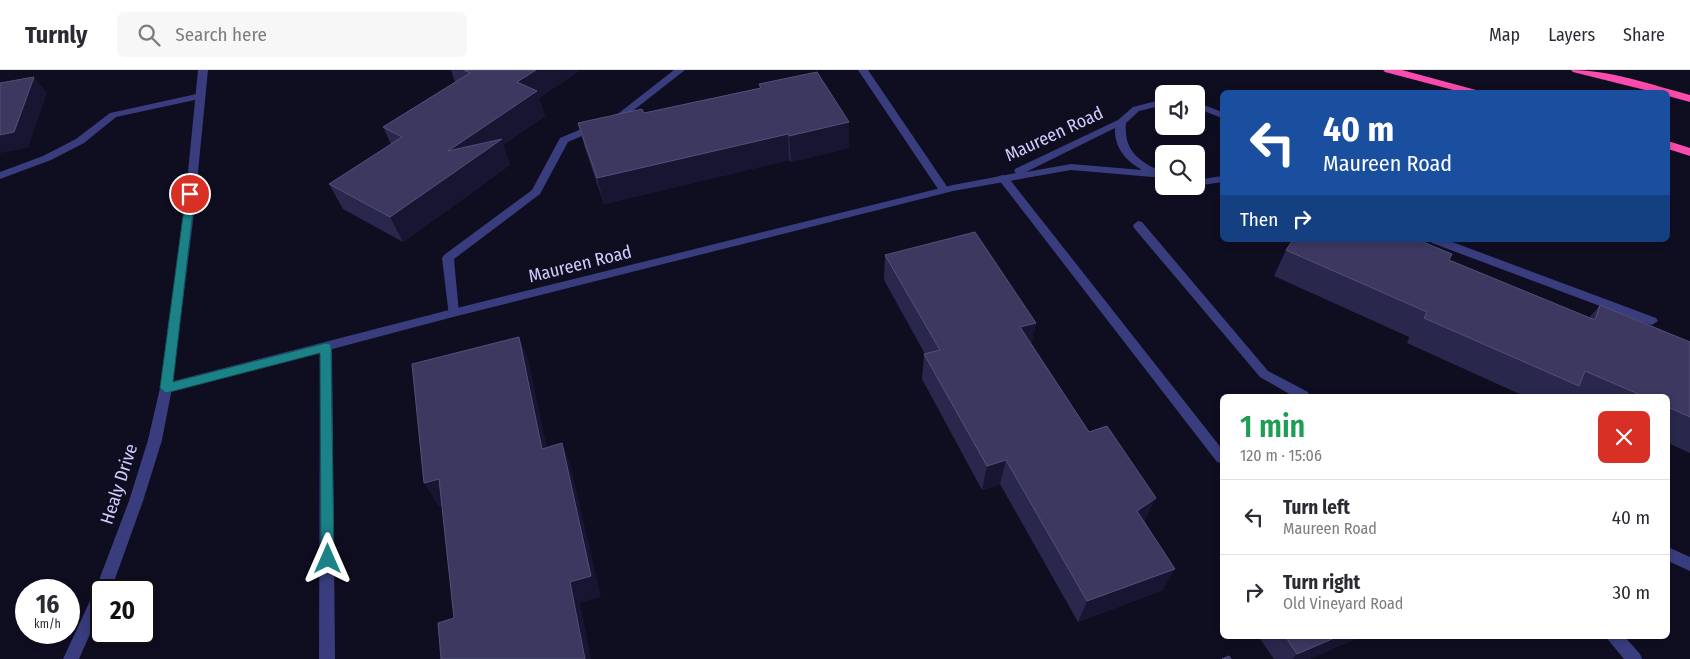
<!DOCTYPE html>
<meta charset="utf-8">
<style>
body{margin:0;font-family:"Fira Sans Condensed",sans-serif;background:#f7f7f7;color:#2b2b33;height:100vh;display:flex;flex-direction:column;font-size:19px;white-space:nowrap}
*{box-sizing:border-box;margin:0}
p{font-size:16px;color:#7c7c81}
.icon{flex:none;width:28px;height:28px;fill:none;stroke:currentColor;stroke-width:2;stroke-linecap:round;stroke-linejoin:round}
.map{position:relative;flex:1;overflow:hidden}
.side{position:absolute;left:1220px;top:324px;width:450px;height:245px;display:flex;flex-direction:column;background:#fff;border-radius:8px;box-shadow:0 2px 8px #0003}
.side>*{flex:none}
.banner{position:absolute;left:1220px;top:20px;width:450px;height:152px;border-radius:8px;box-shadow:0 2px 8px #0003;background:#1a4fa0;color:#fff;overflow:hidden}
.fabs{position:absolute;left:1155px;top:15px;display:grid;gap:10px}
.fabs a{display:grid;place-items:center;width:50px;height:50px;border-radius:8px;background:#fff;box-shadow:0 2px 8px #0003;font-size:25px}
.speed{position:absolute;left:15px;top:509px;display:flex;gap:10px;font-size:25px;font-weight:700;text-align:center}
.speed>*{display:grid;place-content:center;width:65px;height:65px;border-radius:50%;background:#fff;box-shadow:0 2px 8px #0003;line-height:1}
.speed small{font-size:12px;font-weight:400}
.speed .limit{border:2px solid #111;border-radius:8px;background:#fff;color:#111}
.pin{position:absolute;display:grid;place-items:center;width:42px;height:42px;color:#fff;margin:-21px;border:2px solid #fff;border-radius:50%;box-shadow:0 1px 5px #0007}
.me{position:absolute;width:55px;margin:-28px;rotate:0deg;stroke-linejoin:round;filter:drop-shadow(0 0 4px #0008)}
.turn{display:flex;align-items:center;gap:18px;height:105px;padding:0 20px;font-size:22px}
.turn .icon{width:65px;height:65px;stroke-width:2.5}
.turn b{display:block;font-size:35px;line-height:42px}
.then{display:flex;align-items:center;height:48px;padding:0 20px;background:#0003;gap:10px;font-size:19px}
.round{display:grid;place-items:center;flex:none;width:52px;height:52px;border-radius:8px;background:#f7f7f7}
.headline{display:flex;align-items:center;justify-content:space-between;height:85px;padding:0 20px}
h1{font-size:30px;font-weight:600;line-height:38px;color:#1e9e55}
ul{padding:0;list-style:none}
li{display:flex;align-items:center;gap:15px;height:75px;padding:0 20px;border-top:1px solid #e1e1e2}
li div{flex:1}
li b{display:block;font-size:19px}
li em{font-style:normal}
header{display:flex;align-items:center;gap:30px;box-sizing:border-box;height:70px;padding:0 25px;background:#fff;border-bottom:1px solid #e1e1e2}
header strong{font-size:24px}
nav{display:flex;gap:28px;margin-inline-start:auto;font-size:18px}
.search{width:350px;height:45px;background:#f7f7f7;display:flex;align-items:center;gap:12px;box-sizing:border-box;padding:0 18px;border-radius:8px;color:#7c7c81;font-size:19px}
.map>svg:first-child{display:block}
</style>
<header>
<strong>Turnly</strong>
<div class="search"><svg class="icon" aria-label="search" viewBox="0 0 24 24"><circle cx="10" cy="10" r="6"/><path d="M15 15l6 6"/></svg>Search here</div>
<nav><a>Map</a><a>Layers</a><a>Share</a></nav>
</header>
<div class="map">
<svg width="1690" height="589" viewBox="0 0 1690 589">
<rect width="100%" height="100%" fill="#0f0d20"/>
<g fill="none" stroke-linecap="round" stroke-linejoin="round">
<g fill="#393d7e" fill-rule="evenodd">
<path d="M674 0H685L625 47 568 72 540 124 454 189 459 243 453 247 449 246 442 188 444 185 532 120 560 68 619 43Z"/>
<path d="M858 0H868L948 118 949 120 948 122H940Z"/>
<path d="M201 23 206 26 204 28 116 47 84 73 51 90 0 109V102L43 86 76 69 110 43Z"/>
<path d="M1003 105 1007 106 1222 379V393L1217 392 999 110 998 108 999 106Z"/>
<path d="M1138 151 1142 152 1268 301 1308 322 1309 326H1293L1260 307 1134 158 1133 155Z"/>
<path d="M1430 170H1447L1656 248 1658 251 1652 255 1648 254 1432 173Z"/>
<path d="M326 272 330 274 332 277 335 589H319L320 277 322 274Z"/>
<path d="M1668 477 1690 487V501L1668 491Z"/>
<path d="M1605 566H1624L1640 584 1642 589H1624Z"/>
</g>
<g fill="#393d7e" fill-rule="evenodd">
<path d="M1164 29V35L1139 41 1126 53C1124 74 1132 86 1150 96 1156 99 1158 101 1164 102V108L1071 100 953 121 453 247 166 323 161 322 160 318 161 314 166 313 453 239 953 115 1016 103 1014 101 1015 99 1118 50 1133 37ZM1115 58C1114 78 1126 91 1142 100L1071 94 1026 102Z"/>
<path d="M1196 32 1222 42V48L1196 38Z"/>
<path d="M1222 106V112L1196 116V110Z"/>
</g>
<path fill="#393d7e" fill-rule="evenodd" d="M198 0H208L194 143 172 318 162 370 143 431 111 520H101V539L79 589H63L96 518 129 431 148 370 160 318 184 143Z"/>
<g fill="#fa4cae" fill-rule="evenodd">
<path d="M1383 0H1402L1476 20 1478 22H1461L1385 2Z"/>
<path d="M1571 0C1611 0 1652 15 1690 25V32L1668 26V22H1653L1573 2Z"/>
<path d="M1668 71 1690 78V86L1668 79Z"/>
</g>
</g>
<g fill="#2a274d">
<path d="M451 0H579V1L539 28 545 46 503 75 510 95 403 172 343 139 329 114 391 74 383 57 455 12Z"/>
<path d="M759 14 849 78 791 92 789 90 604 134 585 78 578 53 644 43 760 18Z"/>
<path d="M1286 180 1449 190 1589 248 1600 235 1690 272V383L1668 373V326H1524L1407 273 1409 267 1274 206Z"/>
<path d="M885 185 1036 253 1031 274 1145 451 1144 452 1163 520 1078 552 1000 414 982 420 922 309 924 284H925L884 210Z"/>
<path d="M1258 566H1362L1309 589H1274Z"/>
</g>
<g fill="#181533">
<path d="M536 0H579V1L539 28 545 46 503 75 510 95 403 172 390 147 448 81 517 12Z"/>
<path d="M34 7 47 23 28 78 0 83V65Z"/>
<path d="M849 52V78L791 92 789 66Z"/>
<path d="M788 64 789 90 604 134 597 108Z"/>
<path d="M1036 253 1030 278 1020 257Z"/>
<path d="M519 267 529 292 552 402 542 379Z"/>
<path d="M562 373 571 397 601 527 580 533 591 589H585L570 512Z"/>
<path d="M1006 390 1000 414 982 420 987 396Z"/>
<path d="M439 409 453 433 439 437 424 413Z"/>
<path d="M1156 428 1145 451 1127 463 1137 441Z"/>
<path d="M1175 499 1163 520 1078 552 1087 531Z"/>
<path d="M1339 566H1362L1309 589H1292L1297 584Z"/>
</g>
<g fill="#3c3860" stroke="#535079">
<path d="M464 0H536L517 12 537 21 448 81 502 69 390 147 329 114 402 67 383 57 470 3Z"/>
<path d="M817 2 849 52 789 66 788 64 597 108 578 53 642 39 644 43 761 18 759 14Z"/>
<path d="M34 7 14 62 0 65V13Z"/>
<path d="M975 162 1036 253 1020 257 1089 362 1107 356 1156 428 1137 441 1175 499 1087 531 1006 390 987 396 924 284 940 280 885 185Z"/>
<path d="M1293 170H1418L1452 184 1449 190 1595 250 1600 235 1690 272V347L1668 337V326H1643L1585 301 1579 316 1424 248 1427 242 1286 180Z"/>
<path d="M519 267 542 379 562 373 591 506 570 512 585 589H441L438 553 454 548 439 409 424 413 412 294Z"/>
<path d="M1285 566H1339L1297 584Z"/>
<path d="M1229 586 1231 589H1222Z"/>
</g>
<path fill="#1b8288" stroke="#125458" d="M190 120 195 124 173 312 326 273 330 274 331 277 334 489 332 493 328 495 323 493 321 489 320 283 166 323 160 318 186 124Z"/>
<g text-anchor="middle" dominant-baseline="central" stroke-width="4.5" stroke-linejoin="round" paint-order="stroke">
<g font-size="18" fill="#cfcdfe" stroke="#0f0d20">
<text transform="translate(1054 64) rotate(-25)">Maureen Road</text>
<text transform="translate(580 194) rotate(-14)">Maureen Road</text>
<text transform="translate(119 414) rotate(-72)">Healy Drive</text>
</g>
</g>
</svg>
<div class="fabs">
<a><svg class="icon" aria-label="sound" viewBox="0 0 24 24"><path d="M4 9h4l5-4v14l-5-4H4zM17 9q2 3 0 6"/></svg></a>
<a><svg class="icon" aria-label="search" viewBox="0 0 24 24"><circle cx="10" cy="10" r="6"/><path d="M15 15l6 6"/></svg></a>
</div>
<div class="speed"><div>16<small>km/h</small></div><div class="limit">20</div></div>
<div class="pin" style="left:190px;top:124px;background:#d93025"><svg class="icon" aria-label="arrive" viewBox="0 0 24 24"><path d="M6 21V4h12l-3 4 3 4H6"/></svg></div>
<svg class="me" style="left:328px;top:489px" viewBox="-20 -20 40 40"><path d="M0-17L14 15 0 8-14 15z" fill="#1b8288" stroke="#fff" stroke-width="4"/></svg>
<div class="banner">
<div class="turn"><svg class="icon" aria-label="left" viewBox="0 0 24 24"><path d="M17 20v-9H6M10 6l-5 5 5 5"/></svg><div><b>40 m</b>Maureen Road</div></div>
<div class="then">Then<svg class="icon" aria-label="right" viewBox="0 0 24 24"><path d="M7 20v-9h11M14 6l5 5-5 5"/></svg></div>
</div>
<section class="side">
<div class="headline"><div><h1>1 min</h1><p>120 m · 15:06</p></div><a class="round" style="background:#d93025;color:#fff"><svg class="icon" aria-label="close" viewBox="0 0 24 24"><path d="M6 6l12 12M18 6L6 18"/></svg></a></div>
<ul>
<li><svg class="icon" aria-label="left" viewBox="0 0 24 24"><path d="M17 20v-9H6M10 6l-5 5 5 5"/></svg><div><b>Turn left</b><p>Maureen Road</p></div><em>40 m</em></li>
<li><svg class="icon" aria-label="right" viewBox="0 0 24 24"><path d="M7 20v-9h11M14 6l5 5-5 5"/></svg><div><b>Turn right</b><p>Old Vineyard Road</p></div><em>30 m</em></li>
</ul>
</section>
</div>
